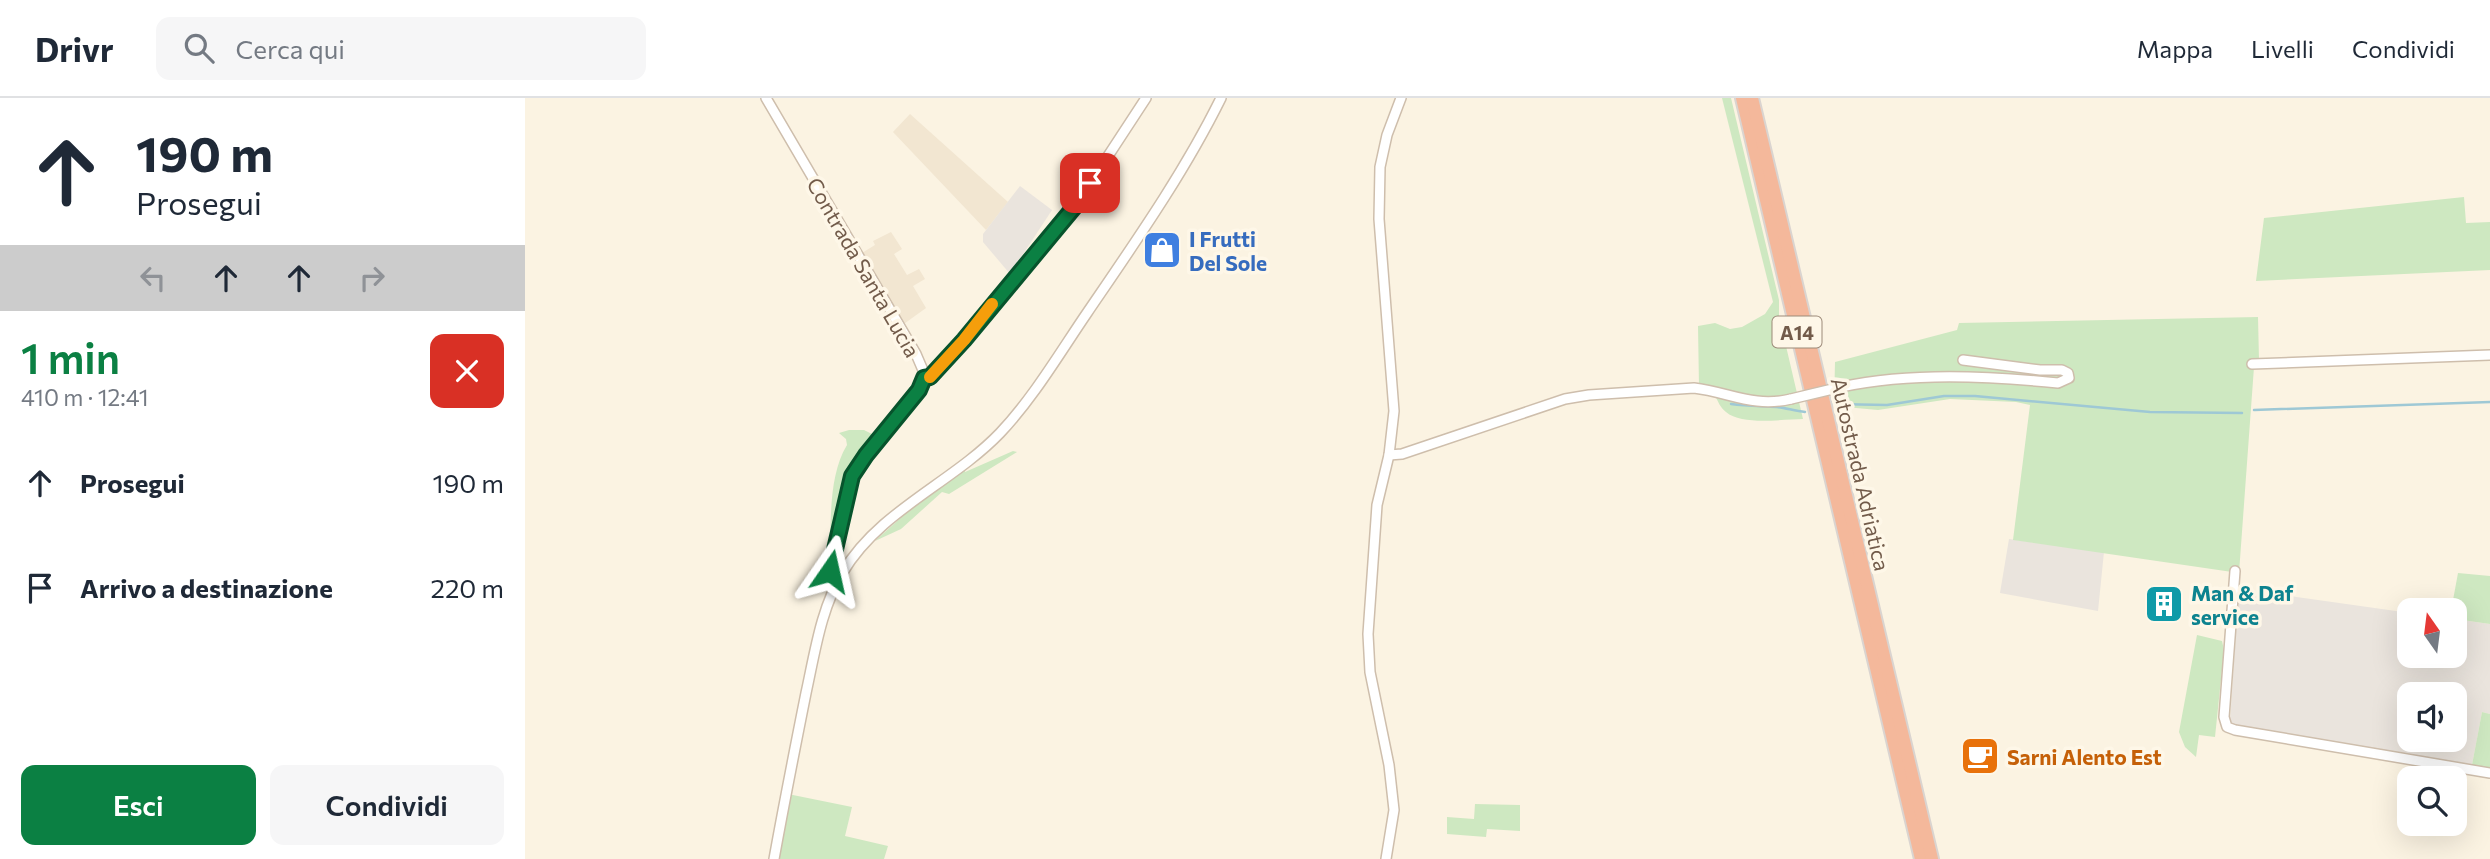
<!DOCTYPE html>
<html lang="it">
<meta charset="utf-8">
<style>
body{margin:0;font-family:Commissioner,sans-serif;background:#f6f6f7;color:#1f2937;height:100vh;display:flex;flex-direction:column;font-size:26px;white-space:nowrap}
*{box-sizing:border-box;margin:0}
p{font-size:23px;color:#747a83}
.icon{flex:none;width:38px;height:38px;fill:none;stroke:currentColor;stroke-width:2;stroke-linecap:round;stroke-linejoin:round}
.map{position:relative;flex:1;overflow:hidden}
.side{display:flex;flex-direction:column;background:#fff;width:525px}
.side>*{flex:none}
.top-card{background:#fff;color:#1f2937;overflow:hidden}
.needle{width:46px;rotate:346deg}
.controls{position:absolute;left:1872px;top:500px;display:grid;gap:14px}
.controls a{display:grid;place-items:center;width:70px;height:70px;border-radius:14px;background:#fff;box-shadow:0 7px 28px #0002;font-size:35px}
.pin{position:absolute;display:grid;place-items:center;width:60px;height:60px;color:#fff;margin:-30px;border-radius:14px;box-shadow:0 4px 10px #0006}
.me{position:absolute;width:77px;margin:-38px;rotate:11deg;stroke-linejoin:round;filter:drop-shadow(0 0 5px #0008)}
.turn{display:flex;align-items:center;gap:24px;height:147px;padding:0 21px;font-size:32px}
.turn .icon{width:91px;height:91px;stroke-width:2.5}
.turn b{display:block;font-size:49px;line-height:60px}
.lanes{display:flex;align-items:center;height:66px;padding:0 21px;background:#0003;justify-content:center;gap:35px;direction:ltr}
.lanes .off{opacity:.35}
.round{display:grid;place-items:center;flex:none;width:74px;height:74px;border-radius:14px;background:#f6f6f7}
.summary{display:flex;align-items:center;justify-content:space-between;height:119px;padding:0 21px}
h1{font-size:42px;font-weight:600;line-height:52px;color:#0b8043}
.action{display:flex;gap:14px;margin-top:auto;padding:14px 21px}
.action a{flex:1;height:80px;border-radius:14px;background:#0b8043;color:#fff;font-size:28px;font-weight:600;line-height:80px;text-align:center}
.action a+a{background:#f6f6f7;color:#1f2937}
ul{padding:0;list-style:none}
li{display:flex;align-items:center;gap:21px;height:105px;padding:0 21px}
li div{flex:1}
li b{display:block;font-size:26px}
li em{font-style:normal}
header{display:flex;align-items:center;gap:42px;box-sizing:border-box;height:98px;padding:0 35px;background:#fff;border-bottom:2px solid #e0e1e3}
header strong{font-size:33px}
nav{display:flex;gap:38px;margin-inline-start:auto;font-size:24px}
.search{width:490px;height:63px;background:#f6f6f7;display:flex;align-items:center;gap:18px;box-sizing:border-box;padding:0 24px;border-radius:14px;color:#747a83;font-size:26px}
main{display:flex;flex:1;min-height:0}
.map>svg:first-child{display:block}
</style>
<header>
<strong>Drivr</strong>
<div class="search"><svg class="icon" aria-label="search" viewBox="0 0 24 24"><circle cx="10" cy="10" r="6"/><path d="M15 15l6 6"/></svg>Cerca qui</div>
<nav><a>Mappa</a><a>Livelli</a><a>Condividi</a></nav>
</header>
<main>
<section class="side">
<div class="top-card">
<div class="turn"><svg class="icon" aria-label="ahead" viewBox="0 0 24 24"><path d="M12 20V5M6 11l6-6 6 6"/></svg><div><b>190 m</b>Prosegui</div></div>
<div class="lanes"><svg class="icon off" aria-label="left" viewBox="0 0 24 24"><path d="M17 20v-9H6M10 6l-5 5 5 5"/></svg><svg class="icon" aria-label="ahead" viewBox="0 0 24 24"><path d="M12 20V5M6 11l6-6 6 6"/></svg><svg class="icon" aria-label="ahead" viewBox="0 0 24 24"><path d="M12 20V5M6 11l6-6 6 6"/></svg><svg class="icon off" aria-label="right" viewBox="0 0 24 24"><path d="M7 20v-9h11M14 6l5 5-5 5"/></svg></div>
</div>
<div class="summary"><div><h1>1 min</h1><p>410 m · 12:41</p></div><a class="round" style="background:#d93025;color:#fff"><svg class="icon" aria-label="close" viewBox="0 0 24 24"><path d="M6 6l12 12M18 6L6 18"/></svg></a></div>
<ul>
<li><svg class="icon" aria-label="ahead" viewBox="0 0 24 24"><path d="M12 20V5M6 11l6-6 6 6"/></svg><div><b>Prosegui</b></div><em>190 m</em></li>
<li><svg class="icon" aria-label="arrive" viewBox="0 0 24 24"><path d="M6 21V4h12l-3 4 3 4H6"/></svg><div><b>Arrivo a destinazione</b></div><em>220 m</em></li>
</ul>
<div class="action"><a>Esci</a><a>Condividi</a></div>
</section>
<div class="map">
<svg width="1965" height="761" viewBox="0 0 1965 761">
<rect width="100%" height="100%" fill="#fbf3e2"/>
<g fill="#f2e6d1">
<path d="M385 16 483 104 461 132 368 34Z"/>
<path d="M366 134 377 151 369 156 382 177 394 171 400 181 388 188 401 210 376 228 337 155 350 147 348 143Z"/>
</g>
<g fill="#eae4dd" fill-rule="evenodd">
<path d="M495 88 527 112 485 176 458 144V136Z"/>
<path d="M1484 441 1579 454 1573 513 1475 495Z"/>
<path d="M1714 491 1885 515V558H1930V521L1965 526V616L1957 614 1947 667 1707 626 1705 622ZM1885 597H1930V642H1885Z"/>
</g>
<g fill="#cee8c1">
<path d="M1197 0H1206L1254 202V218L1278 321C1258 321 1217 328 1201 314 1188 303 1196 294 1174 289L1173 228 1190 225 1205 231 1217 229 1240 216 1248 204Z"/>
<path d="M1939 99 1941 125 1965 124V172L1731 183 1739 120Z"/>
<path d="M1733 219 1734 262 1729 269 1714 475 1488 442 1505 307 1491 304 1425 301 1353 312 1309 308 1310 264 1432 232 1434 225Z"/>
<path d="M324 332H339L351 338 333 360 305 448C306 415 305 375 322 347L321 341 314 335Z"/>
<path d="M488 353 492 354 424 396 417 394 376 431 350 443 380 416 440 370V374Z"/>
<path d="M1933 475 1965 478V526L1930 521V513H1926Z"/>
<path d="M1672 537 1697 543 1699 552 1690 639 1674 637 1671 659 1660 649 1654 634Z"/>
<path d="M1957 614 1965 616V670L1947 667Z"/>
<path d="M263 696 327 709 320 738 363 748 359 761H250Z"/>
<path d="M950 706 995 707V733L962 731 961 739 922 736V719L949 721Z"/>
</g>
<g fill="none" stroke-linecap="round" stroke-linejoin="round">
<g stroke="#9ec8d5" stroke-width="2.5">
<path d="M1206 306C1222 308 1236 308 1252 309 1261 310 1270 313 1280 314"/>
<path d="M1308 306 1362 307 1419 298H1450L1625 314 1717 315"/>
<path d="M1729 312 1965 304"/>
</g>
<defs>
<g id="minor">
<path d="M241 0 391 256 400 277C396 302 348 344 333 368 317 392 310 444 305 473L306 482 312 485"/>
<path d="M1727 266 1965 257"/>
<path d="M399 280 405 279 439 242 551 107 621 0"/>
<path d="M1316 289C1387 274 1462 278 1533 285L1544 280 1543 275 1537 272H1515L1438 262"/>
<path d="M864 357 877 356 1040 301 1064 297 1169 290C1204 294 1228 310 1266 301"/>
<path d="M1710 473 1699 619 1702 629 1710 632 1965 675"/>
<path d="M249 761C259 706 270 650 281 595 290 554 296 510 318 474 354 413 427 385 475 335 509 299 534 256 562 215 609 146 659 75 696 0"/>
<path d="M861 761 869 712 864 667 845 574 843 536 852 407 864 357 869 313 854 121 855 69 862 37 876 0"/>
</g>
<g id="highway">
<path d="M1217 0 1396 761"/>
<path d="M1227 0 1407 761"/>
</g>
</defs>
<use href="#minor" stroke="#cebeac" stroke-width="12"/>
<use href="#highway" stroke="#dad4d0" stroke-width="16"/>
<use href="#minor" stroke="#fff" stroke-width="9"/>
<use href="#highway" stroke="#f4b89b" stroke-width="12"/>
<defs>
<path id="minor-bridge" d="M1266 301 1316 289"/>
</defs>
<use href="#minor-bridge" stroke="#cebeac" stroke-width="12" stroke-linecap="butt"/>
<use href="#minor-bridge" stroke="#fff" stroke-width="9"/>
</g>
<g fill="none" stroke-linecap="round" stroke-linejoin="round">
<defs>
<path id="route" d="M305 473 327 378 341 357 394 292 399 280 405 279 439 242 551 107 565 85"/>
</defs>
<use href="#route" stroke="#07532c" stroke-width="18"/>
<use href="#route" stroke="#0b8043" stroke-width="12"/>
<path stroke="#f59e0b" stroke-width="12" d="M405 279 439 242 467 206"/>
</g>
<defs>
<symbol id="shop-square" viewBox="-11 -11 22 22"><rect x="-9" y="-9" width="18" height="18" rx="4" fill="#3f7fe0" stroke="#fef7e8"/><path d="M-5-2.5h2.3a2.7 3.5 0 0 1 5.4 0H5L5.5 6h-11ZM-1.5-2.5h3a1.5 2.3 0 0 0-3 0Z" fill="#fff"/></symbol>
<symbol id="building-square" viewBox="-11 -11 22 22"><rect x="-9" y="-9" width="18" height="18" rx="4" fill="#0f9aa8" stroke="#fef7e8"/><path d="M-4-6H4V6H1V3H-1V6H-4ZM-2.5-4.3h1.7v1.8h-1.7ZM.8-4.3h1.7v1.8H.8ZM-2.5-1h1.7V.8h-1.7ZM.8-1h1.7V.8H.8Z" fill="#fff"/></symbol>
<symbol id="cafe-square" viewBox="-11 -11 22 22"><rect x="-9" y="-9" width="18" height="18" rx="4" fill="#e8710a" stroke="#fef7e8"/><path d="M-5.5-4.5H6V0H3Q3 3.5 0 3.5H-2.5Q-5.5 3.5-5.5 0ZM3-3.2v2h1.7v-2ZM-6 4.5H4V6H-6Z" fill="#fff"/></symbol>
</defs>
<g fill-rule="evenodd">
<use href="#shop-square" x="615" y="130" width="44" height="44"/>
<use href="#building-square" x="1617" y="484" width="44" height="44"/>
<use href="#cafe-square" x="1433" y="636" width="44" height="44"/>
</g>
<g text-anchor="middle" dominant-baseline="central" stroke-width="7" stroke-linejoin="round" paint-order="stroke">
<rect fill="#fef7e8" stroke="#9c8a79" stroke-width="2" x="1247.5" y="218.5" width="49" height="31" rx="5"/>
<g font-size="19" font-weight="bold" fill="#725b4a">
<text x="1272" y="234">A14</text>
</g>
<g font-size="21" font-weight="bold" fill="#366cbe" stroke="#fef7e8" text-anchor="start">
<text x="664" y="140">I Frutti<tspan x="664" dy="24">Del Sole</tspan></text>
</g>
<g font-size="21" fill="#725b4a" stroke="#fef7e8">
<text transform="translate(339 169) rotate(60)">Contrada Santa Lucia</text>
<text transform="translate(1336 376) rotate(77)">Autostrada Adriatica</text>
</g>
<g font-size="21" font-weight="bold" fill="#0d838f" stroke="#fef7e8" text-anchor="start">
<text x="1666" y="494">Man &amp; Daf<tspan x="1666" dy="24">service</tspan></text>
</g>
<g font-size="21" font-weight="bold" fill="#c56008" stroke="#fef7e8" text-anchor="start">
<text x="1482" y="658">Sarni Alento Est</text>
</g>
</g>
</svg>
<div class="controls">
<a><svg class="needle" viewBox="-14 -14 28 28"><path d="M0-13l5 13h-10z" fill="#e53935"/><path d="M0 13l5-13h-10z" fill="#747a83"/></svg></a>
<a><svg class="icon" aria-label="sound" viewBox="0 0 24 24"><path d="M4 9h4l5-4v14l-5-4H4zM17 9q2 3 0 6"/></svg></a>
<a><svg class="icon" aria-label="search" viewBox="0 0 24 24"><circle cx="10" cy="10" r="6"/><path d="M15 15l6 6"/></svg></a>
</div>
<div class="pin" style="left:565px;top:85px;background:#d93025"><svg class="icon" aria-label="arrive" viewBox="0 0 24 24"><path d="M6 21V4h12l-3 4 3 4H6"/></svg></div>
<svg class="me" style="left:305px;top:473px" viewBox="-20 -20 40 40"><path d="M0-17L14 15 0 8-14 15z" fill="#0b8043" stroke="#fff" stroke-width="4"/></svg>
</div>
</main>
